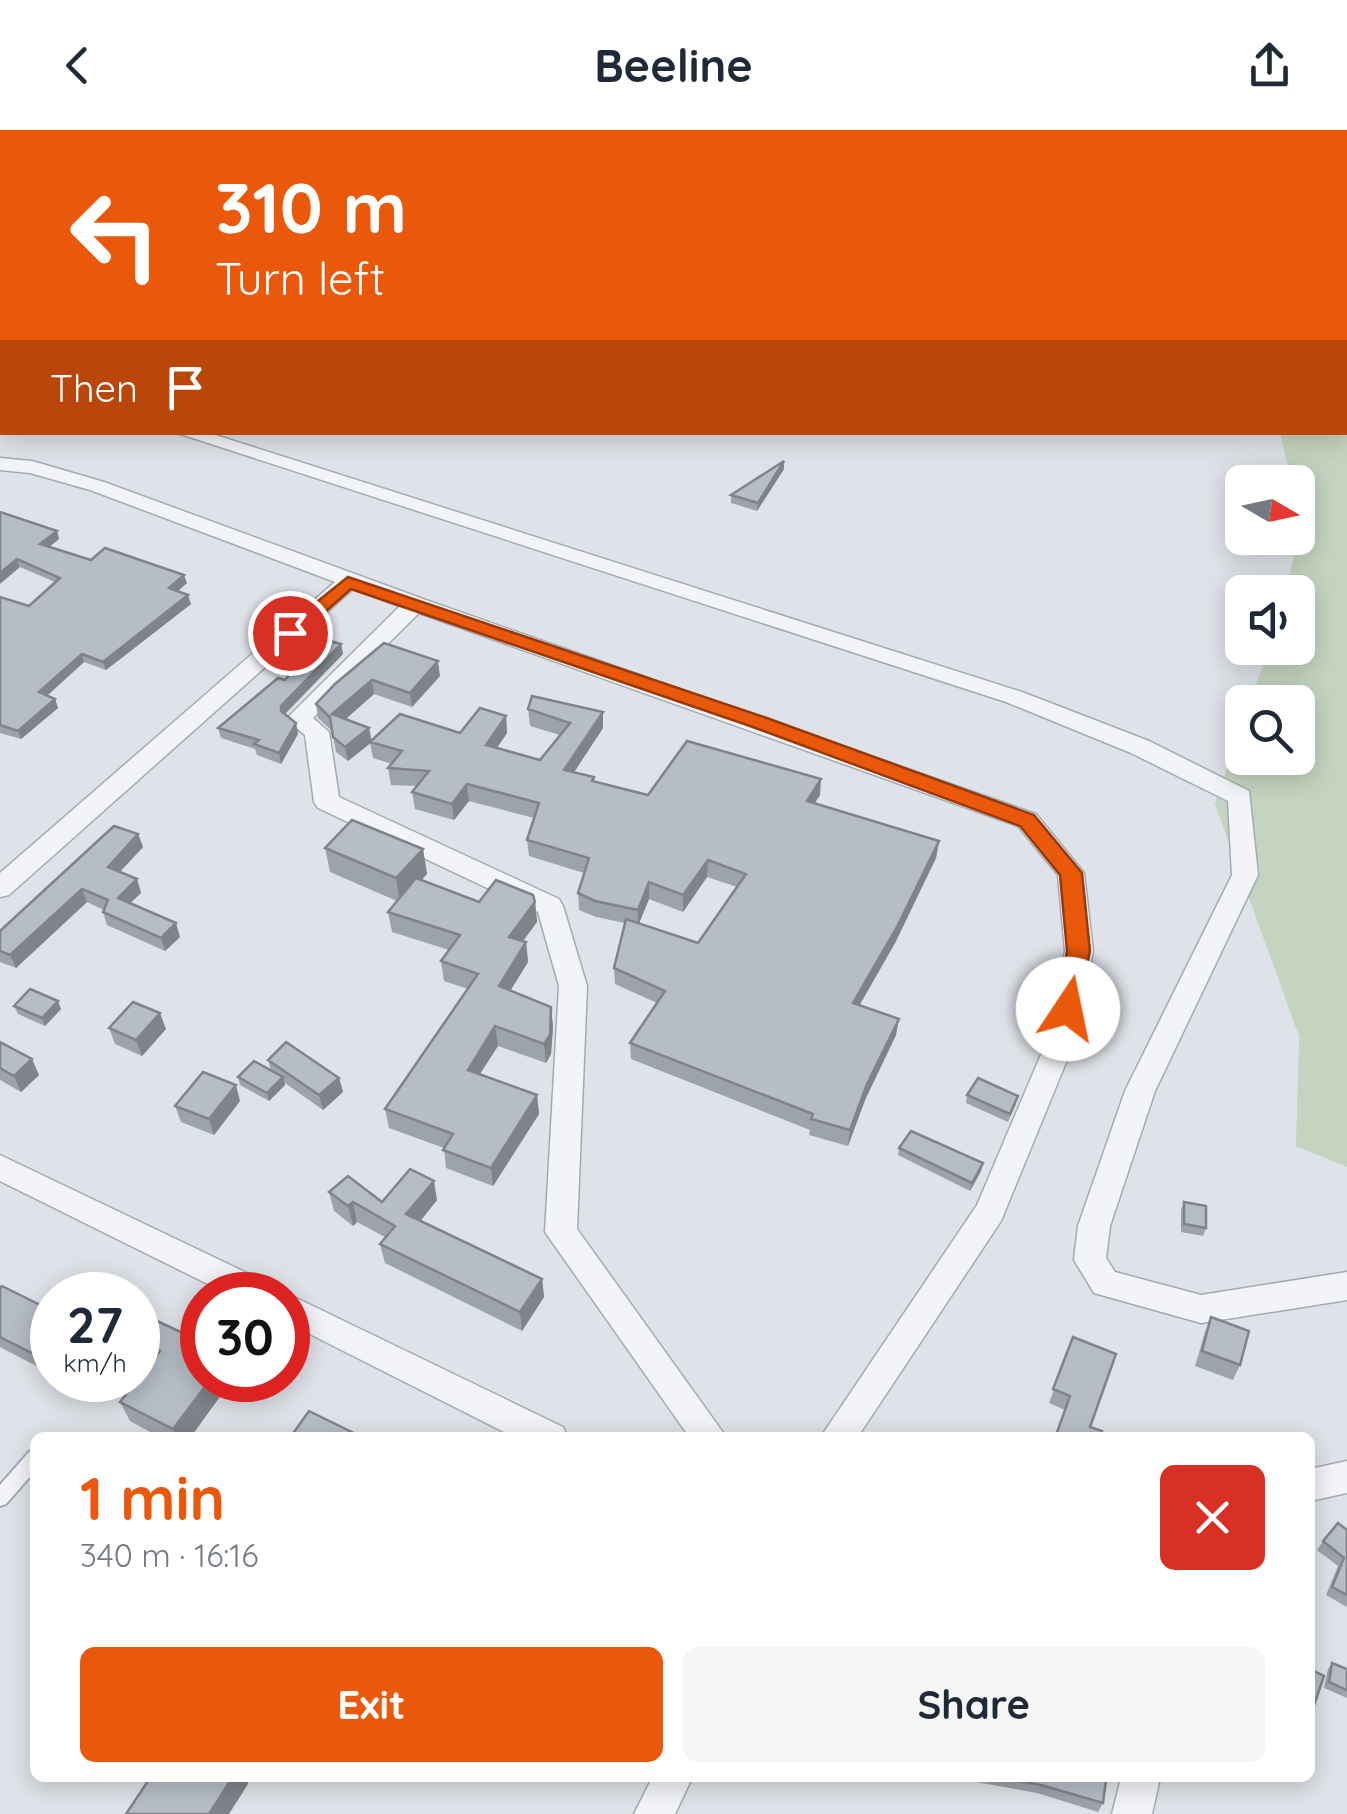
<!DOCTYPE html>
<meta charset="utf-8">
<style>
body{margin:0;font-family:Quicksand,sans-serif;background:#f6f6f7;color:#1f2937;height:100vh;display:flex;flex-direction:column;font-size:38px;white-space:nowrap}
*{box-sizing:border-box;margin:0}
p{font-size:32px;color:#747a83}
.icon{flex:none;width:55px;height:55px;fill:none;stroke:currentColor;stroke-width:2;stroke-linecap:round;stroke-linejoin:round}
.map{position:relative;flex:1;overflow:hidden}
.details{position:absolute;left:30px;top:1302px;width:1285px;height:350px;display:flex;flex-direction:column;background:#fff;border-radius:15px;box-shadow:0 5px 25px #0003}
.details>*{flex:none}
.guide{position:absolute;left:0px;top:0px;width:1348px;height:305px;box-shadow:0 5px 25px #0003;background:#ea580c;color:#fff;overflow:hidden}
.needle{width:65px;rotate:99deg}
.buttons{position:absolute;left:1225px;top:335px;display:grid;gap:20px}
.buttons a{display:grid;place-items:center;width:90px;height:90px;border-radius:15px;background:#fff;box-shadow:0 5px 25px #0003;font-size:50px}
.speed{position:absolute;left:30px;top:1142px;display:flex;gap:20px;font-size:50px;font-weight:700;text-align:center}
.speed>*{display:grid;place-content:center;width:130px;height:130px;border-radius:50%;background:#fff;box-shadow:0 5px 25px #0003;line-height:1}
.speed small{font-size:25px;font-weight:400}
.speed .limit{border:15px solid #d22;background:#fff;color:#111}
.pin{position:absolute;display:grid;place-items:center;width:85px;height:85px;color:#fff;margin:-42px;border:5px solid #fff;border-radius:50%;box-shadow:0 2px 10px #0007}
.me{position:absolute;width:110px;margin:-55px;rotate:11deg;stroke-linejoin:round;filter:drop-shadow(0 0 8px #0008)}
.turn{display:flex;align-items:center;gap:35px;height:210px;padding:0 50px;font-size:45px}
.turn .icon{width:130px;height:130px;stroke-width:2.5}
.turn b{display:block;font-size:70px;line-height:85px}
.then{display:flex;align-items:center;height:95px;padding:0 50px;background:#0003;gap:20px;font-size:38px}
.round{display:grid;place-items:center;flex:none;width:105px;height:105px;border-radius:15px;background:#f6f6f7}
.summary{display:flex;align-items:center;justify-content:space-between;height:170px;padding:0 50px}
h1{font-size:60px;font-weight:700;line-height:75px;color:#ea580c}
.button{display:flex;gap:20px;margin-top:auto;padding:20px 50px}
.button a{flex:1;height:115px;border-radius:15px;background:#ea580c;color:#fff;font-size:40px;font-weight:700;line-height:115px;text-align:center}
.button a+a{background:#f6f6f7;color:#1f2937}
header{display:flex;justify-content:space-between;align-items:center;height:130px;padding:0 50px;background:#fff;font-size:45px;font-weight:700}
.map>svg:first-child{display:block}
</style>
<header><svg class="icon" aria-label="back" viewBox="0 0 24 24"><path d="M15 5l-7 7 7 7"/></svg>Beeline<svg class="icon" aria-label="share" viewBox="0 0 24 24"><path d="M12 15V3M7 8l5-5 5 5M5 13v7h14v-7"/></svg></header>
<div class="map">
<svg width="1347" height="1684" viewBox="0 0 1347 1684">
<rect width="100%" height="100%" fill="#dfe3e9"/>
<path fill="#c5d4c0" d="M1238 0H1347V1037L1296 1016 1299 906 1215 674 1242 593V628H1298V572H1250L1269 518H1298V462H1286L1301 390 1298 352H1292L1280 303 1345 302V2Z"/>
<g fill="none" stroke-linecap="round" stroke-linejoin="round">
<defs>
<path id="lane" d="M35 1320V1341L6 1374 0 1376V1355L29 1322Z"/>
<g id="street">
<path d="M0 238 2 239V251L0 250Z"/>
<path d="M174 302H206L1022 562 1149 611 1249 661 1258 745 1155 961 1110 1096 1106 1128 1115 1142 1201 1165 1347 1142V1170L1201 1193 1094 1163 1074 1130 1078 1096 1125 961 1232 745 1228 671 1131 623 1006 572Z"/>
<path d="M0 328 32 331 104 352 423 469 1036 684 1084 743 1093 821 1076 908 1001 1091 857 1308H820L977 1075 1048 908 1065 821 1058 745 1018 696 419 483 313 588 329 602 339 667 559 769 563 776 587 856 577 1099 727 1308H690L545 1102 559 856 538 782 318 678 314 672 305 605 286 589 400 476 353 459 9 765 0 767V743L335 452 90 360 30 343 0 340Z"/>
<path d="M0 1025 272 1155 277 1165H230L0 1051Z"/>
<path d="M288 1164 563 1297 568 1308H516L288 1193 285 1165Z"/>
<path d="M1347 1331V1363L1310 1371V1339Z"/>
<path d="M652 1648H692L675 1684H634Z"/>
<path d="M1121 1648H1160L1152 1684H1112Z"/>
</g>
</defs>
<use href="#lane" stroke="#a4aab3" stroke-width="4"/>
<use href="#street" stroke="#a4aab3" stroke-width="3"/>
<use href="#lane" fill="#f2f4f7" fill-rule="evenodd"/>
<use href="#street" fill="#f2f4f7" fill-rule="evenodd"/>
</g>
<g fill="#9da3aa" fill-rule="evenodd">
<path d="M0 0 2 2V111H0Z"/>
<path d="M784 331V339L757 381 731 373V365Z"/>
<path d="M0 382 57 401 59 409 49 417 91 430 187 453 177 461 191 474 106 540 84 532 47 566 55 569 58 578 21 609 0 603V467L29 476 55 452 20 437Z"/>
<path d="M384 513 440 546 412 577 374 564 346 589 369 598 371 610 460 603 506 586 507 603 497 618 540 630 560 605 530 596 528 579 603 582V598L574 642 594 647 595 651 648 665H820L815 673 939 711 936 728 895 813 859 876 896 905 865 970 848 1016 809 1005 810 1000 631 929 630 913 657 873 615 854 614 838 625 793 596 787 579 780 578 763 584 743 529 726 527 710 534 688 469 671 454 690 415 679 412 662 417 656 391 655 388 638 392 634 373 628 370 613 348 631 336 622 332 601 318 588 316 574ZM707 747 737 757 698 813 639 793 649 769 683 782Z"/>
<path d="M341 514 343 524 285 584 296 593 298 604 281 634 257 625 255 619 221 608 218 598 285 550Z"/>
<path d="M138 704 143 717 120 742 137 749 141 763 130 773 180 807 165 821 107 795 103 782 104 780 87 772 16 838 0 832V801Z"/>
<path d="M325 718 423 719 427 744 421 750 479 772H535L537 792 523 811 526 812 528 832 510 861 551 877 553 897 551 924 546 933 498 916 480 944 537 965 539 984 493 1056 446 1038 444 1018 389 998 385 979 468 859 444 851 441 831 449 820 392 802 388 782 397 771 330 742Z"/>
<path d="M14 876 61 879 45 896 18 884Z"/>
<path d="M109 898 166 899 142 926 115 914Z"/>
<path d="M0 912 39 945 21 962 0 950Z"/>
<path d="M268 930 339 948 343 962 323 980 285 953V955L269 971 240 955 238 947 271 940Z"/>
<path d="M967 965 1016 974 1008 992 966 973Z"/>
<path d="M240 971 214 1005 181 992 175 976Z"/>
<path d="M899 1018 981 1041 970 1061 898 1025Z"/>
<path d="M329 1062 382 1072 437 1070 420 1091 542 1149 544 1167 522 1201 385 1133 380 1114 385 1107 357 1092 353 1096 334 1081Z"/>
<path d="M1184 1072 1206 1098 1203 1106 1181 1102V1080Z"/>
<path d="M0 1158 42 1239 0 1217Z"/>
<path d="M138 1182 232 1250 190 1308H161L130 1291 120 1272 151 1232 138 1225Z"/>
<path d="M1211 1187 1240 1235 1233 1250 1195 1236 1205 1202Z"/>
<path d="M1073 1207 1090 1297 1100 1308 1065 1280 1049 1273Z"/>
<path d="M1347 1400V1477L1326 1465 1338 1436 1317 1420 1323 1411Z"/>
<path d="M1332 1533 1347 1539V1568L1324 1558 1328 1539Z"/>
<path d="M976 1648H1095L1103 1673 1098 1682 1037 1663 976 1652Z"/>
</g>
<g fill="#7f848b">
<path d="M784 331V339L757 381 758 373Z"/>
<path d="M57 401 59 409 43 422 40 414Z"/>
<path d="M17 429 20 437 0 454V443Z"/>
<path d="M184 445 187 453 171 467 169 458Z"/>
<path d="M188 465 191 474 106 540 103 532Z"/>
<path d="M341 514 343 524 283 586 284 592 281 576Z"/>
<path d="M82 524 84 532 42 570 39 562Z"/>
<path d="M438 531 440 546 412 577 410 563Z"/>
<path d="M372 550 374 564 335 598 332 584Z"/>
<path d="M55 569 58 578 21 609 18 601Z"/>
<path d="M603 582V598L565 656 564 640Z"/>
<path d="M506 586 507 603 487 632 486 615Z"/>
<path d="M296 593 298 604 281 634 279 623Z"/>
<path d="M369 598 372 612 348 631 345 617Z"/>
<path d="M821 649 820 665 805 687 807 671Z"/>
<path d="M467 654 469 671 454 690 452 674Z"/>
<path d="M138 704 143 717 112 750 108 737Z"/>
<path d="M939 711 936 728 895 813 851 890 853 873Z"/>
<path d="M423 719 427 744 400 773 396 748Z"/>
<path d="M708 730 707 747 683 782V765Z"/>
<path d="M137 749 141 763 122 781 118 768Z"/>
<path d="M649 752V769L638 796V780Z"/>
<path d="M82 759 87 772 16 838 10 825Z"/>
<path d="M535 772 537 792 511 827 509 807Z"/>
<path d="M176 793 180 807 165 821 161 808Z"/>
<path d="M526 812 528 832 501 876 499 856Z"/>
<path d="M58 871 61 879 45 896 42 888Z"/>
<path d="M551 877 553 897 551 924 546 933 544 914Z"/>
<path d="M160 883 166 899 142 926 136 910Z"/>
<path d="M899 889 896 905 865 970 848 1016 850 1000 867 954Z"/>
<path d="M495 896 498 916 470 959 468 940Z"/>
<path d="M32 929 39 945 21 962 14 946Z"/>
<path d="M283 947 285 955 269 971 267 963Z"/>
<path d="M339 948 343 962 323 980 319 965Z"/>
<path d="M236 955 240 971 214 1005 209 989Z"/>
<path d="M537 965 539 984 493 1056 491 1038Z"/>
<path d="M983 1033 981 1041 970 1061 972 1053Z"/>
<path d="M434 1051 437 1070 410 1104 406 1084Z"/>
<path d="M353 1072 357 1092 353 1096 348 1076Z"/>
<path d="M542 1149 544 1167 522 1201 520 1182Z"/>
<path d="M52 1202V1226L42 1239 34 1224Z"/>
<path d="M210 1250H232L190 1308H177L173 1299Z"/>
<path d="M232 1648H248V1654L229 1684H209Z"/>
</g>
<g fill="#b6bdc6" stroke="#7f848b" stroke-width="2.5">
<path d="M0 0H175L191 2H2V20H0Z"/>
<path d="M2 28V100L0 99V30Z"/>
<path d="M784 331 758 373 731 365Z"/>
<path d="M0 382 57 401 40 414 91 430 105 418 184 445 169 458 188 465 103 532 82 524 39 562 55 569 18 601 0 595V467L29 476 60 448 17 429 0 443Z"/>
<path d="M318 508 341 514 281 576V581L296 593 279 623 254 614 259 610 218 598 278 548 285 550Z"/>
<path d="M384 513 438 531 410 563 372 550 332 584 369 598 345 617 333 607 330 587 316 574 335 554Z"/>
<path d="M532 566 603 582 564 640 594 647 592 651 648 665 687 611 821 649 807 671 939 711 897 797 853 873 899 889 867 954 850 1000 811 989 813 984 630 913 665 861 614 838 626 789 698 813 746 744 708 730 683 765 649 752 638 780 595 771 578 763 589 728 527 710 539 673 467 654 452 674 412 662 429 641 388 638 402 621 370 612 400 584 460 603 480 578 506 586 486 615 540 630 570 593 528 579Z"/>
<path d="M352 690 423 719 396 748 325 718Z"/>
<path d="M114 696 138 704 108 737 137 749 118 768 176 793 161 808 103 782 108 770 82 759 10 825 0 821V801Z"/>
<path d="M416 748 479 772 496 750 533 765 535 772 509 807 526 812 499 856 551 877 550 905 544 914 495 896 468 940 537 965 491 1038 443 1020 453 1004 385 979 478 844 441 831 460 805 388 782Z"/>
<path d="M30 859 58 871 42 888 14 876Z"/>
<path d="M133 872 160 883 136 910 109 898Z"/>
<path d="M0 912 32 929 14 946 0 938Z"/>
<path d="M286 912 339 948 319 965 268 930Z"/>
<path d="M254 931 283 947 267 963 238 947Z"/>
<path d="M203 942 236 955 209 989 175 976Z"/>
<path d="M978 948 1018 966 1010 984 967 965Z"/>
<path d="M911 1001 983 1033 972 1053 899 1018Z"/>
<path d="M410 1039 434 1051 406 1084 542 1149 520 1182 380 1114 395 1096 353 1072 348 1076 329 1062 348 1046 382 1072Z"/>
<path d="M1184 1072 1206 1076V1098L1184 1094Z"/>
<path d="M2 1156 52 1181V1202L34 1224 0 1207V1158Z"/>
<path d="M138 1182 202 1212V1250H210L173 1299 120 1272 160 1221 138 1210Z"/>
<path d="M1211 1187 1249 1201 1240 1235 1202 1221Z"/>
<path d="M1073 1207 1116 1224 1090 1297 1102 1301 1100 1308H1055L1070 1266 1053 1259Z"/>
<path d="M309 1281 364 1308H305L294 1302Z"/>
<path d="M1338 1393 1347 1400V1465L1332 1457 1344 1428 1323 1411Z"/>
<path d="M1332 1533 1347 1539V1560L1329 1552Z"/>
<path d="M1310 1539 1324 1546 1310 1587Z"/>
<path d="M150 1648H232L209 1684H126Z"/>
<path d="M1004 1648H1095L1106 1650 1103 1673 1041 1655Z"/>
</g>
<path fill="#ea580c" stroke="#983908" stroke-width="2.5" d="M348 447 764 587 1034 685 1082 743 1090 821 1076 885 1068 888 1056 879 1067 821 1060 745 1020 696 750 596 351 459 297 507H283V499Z"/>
</svg>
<div class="buttons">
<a><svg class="needle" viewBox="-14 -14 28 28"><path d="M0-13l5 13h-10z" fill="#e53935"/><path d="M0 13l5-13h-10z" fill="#747a83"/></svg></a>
<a><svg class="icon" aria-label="sound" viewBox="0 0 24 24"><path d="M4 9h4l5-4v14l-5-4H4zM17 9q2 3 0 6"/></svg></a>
<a><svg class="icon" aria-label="search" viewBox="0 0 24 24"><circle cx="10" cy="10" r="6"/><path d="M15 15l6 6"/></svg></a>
</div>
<div class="speed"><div>27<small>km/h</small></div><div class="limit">30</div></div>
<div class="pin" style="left:290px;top:503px;background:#d93025"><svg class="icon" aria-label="arrive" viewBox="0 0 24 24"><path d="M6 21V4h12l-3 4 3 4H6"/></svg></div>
<svg class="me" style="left:1068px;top:879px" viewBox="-20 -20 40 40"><circle r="19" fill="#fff"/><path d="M0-13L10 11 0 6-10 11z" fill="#ea580c"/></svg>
<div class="guide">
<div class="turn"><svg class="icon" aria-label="left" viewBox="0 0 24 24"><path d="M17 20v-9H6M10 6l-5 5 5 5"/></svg><div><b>310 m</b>Turn left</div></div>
<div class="then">Then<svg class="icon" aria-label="arrive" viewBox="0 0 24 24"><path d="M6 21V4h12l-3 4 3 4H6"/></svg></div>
</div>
<section class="details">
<div class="summary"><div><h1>1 min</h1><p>340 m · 16:16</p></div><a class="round" style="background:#d93025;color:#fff"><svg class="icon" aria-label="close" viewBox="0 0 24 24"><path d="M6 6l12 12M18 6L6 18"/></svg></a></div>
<div class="button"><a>Exit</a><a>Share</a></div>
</section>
</div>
